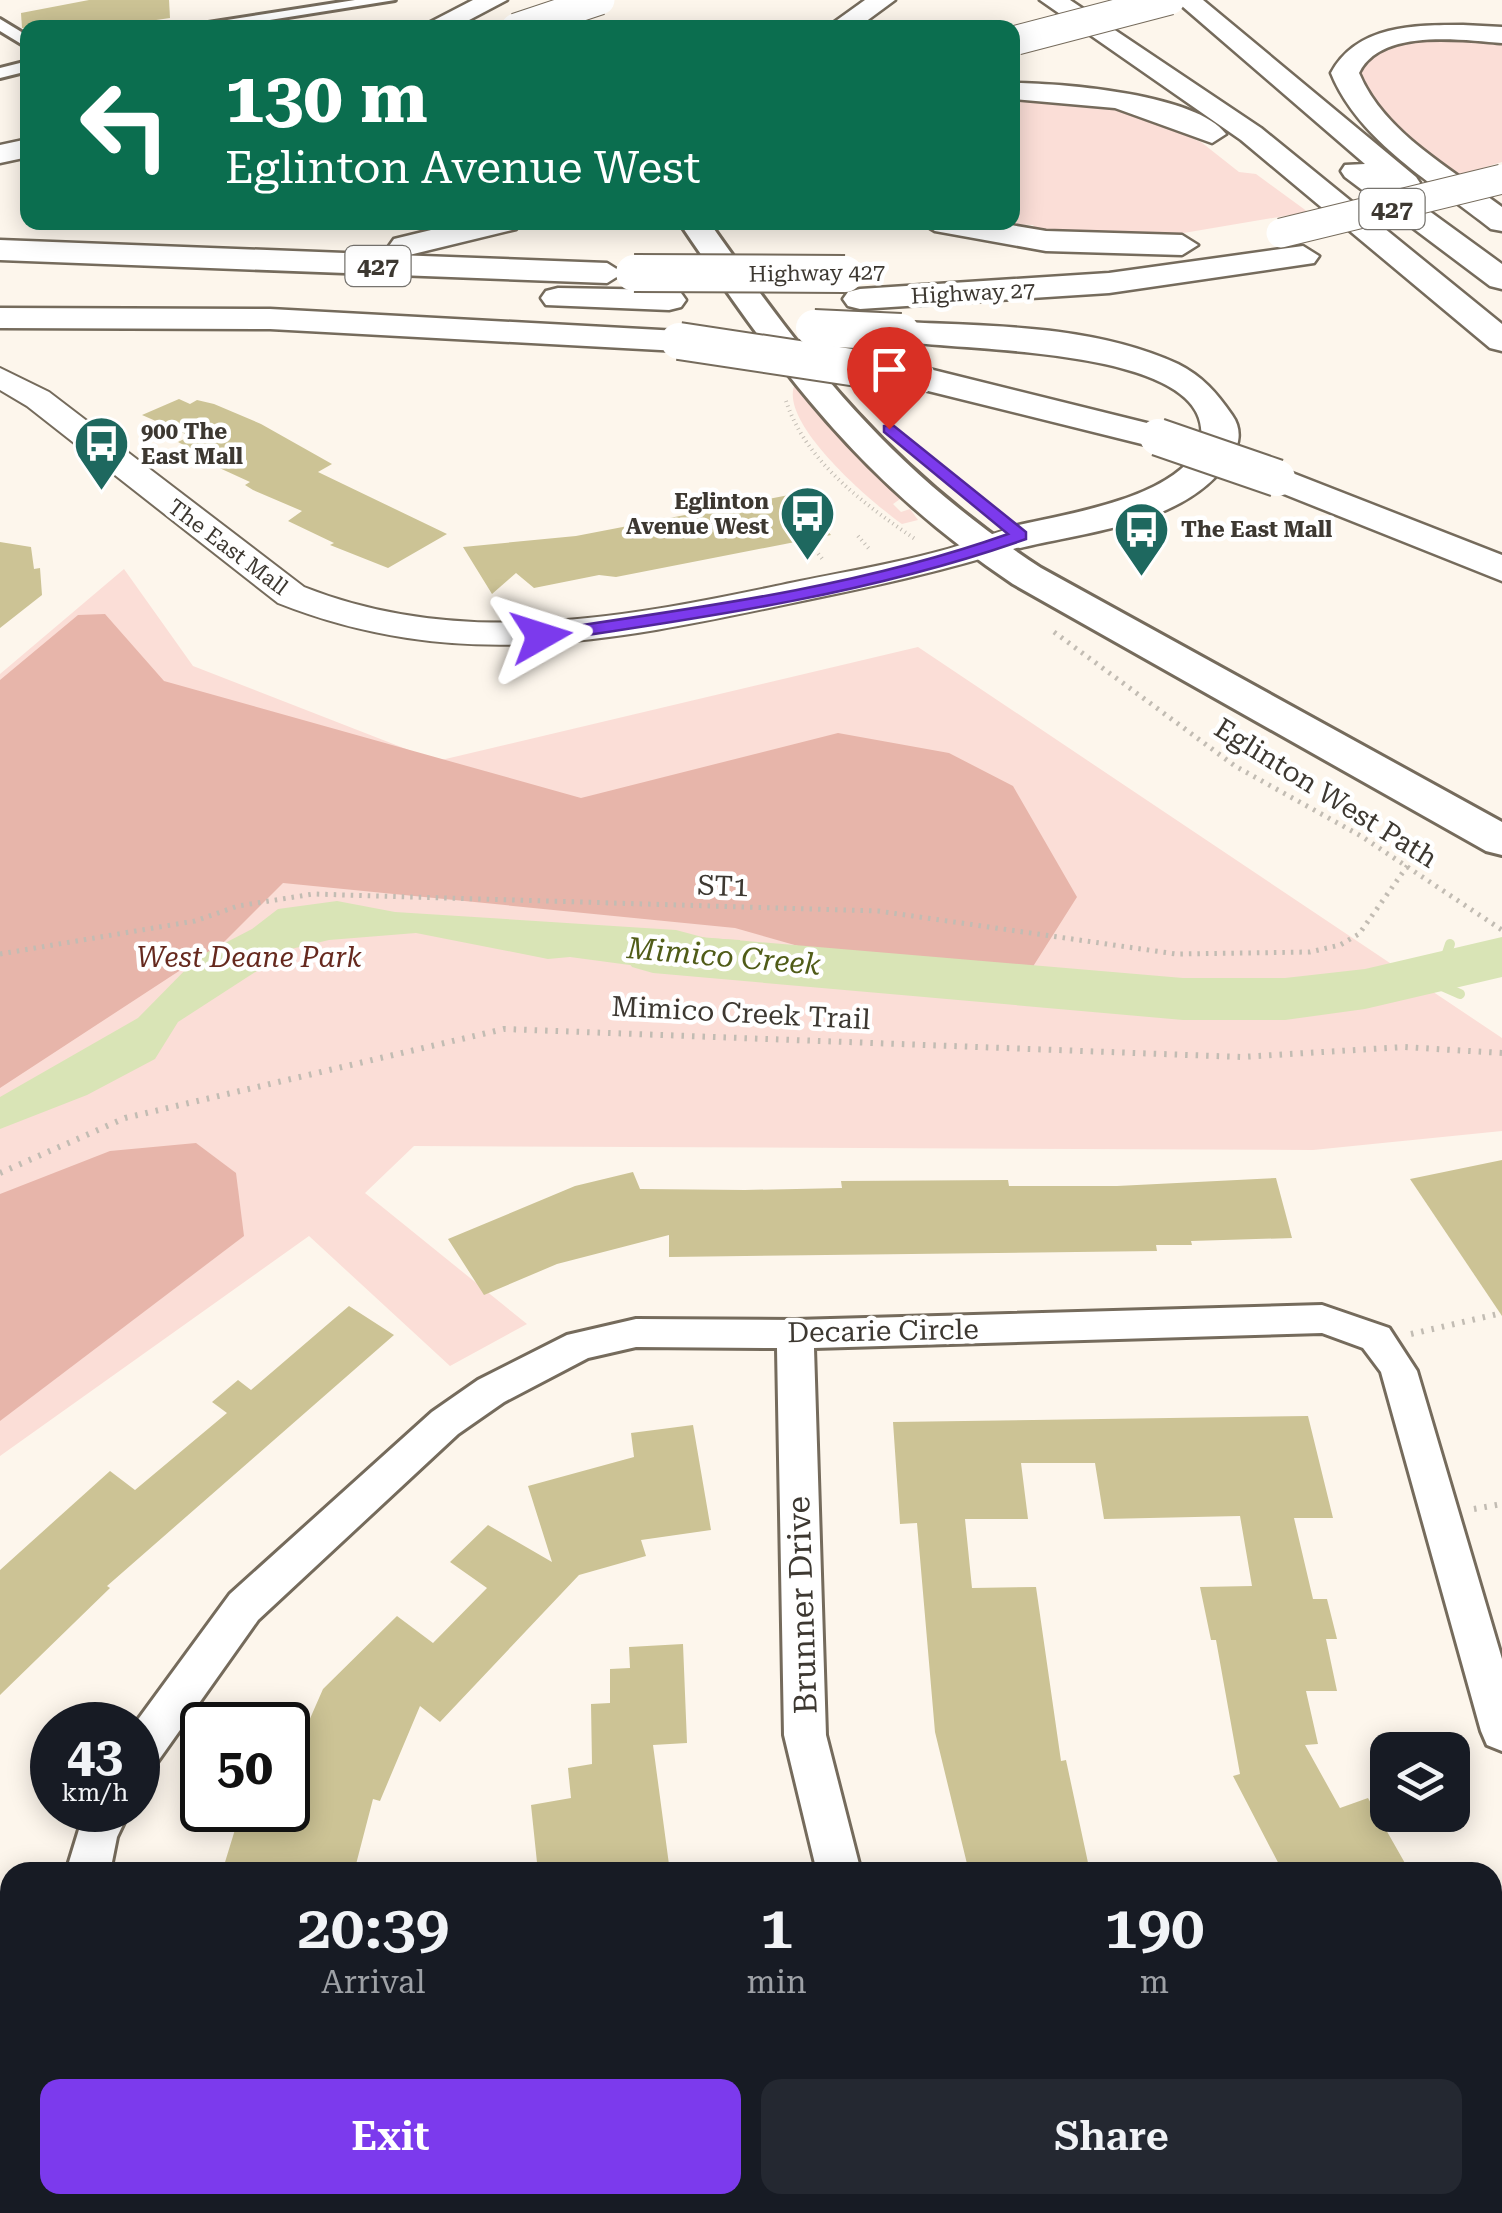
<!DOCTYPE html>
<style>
body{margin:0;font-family:"Roboto Serif",serif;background:#242831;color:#f1f3f6;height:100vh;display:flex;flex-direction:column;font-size:38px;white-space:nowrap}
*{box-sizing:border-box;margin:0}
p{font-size:32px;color:#9ea1a6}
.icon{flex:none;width:55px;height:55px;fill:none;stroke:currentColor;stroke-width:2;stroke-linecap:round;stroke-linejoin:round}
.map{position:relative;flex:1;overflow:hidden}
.details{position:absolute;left:0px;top:1862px;width:1502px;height:352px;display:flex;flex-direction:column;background:#171b24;border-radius:30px 30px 0 0;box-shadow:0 5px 25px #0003}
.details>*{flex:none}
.banner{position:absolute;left:20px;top:20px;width:1000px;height:210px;border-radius:20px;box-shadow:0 5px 25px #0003;background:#0b6e4f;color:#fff;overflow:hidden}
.controls{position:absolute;left:1370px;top:1732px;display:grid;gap:20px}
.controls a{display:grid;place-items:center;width:100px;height:100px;border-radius:20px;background:#171b24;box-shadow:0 5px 25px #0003;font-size:50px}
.speed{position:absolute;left:30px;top:1702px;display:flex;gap:20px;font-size:50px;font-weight:700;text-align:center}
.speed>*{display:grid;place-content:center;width:130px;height:130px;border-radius:50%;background:#171b24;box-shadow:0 5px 25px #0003;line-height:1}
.speed small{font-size:25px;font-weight:400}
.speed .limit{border:5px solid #111;border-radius:15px;background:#fff;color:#111}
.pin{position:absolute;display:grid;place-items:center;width:85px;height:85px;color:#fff;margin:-102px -42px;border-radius:50% 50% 50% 0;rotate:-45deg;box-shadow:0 0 10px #0007}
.pin .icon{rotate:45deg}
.me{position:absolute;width:110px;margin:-55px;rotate:84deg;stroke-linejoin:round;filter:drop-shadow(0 0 8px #0008)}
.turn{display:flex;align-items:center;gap:35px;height:210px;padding:0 40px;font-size:45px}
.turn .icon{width:130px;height:130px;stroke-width:2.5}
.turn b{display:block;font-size:70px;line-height:85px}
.eta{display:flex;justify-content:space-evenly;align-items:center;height:170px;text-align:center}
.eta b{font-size:60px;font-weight:600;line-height:70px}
.action{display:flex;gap:20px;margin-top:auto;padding:20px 40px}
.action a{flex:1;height:115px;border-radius:20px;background:#7c3aed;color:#fff;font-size:40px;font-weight:600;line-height:115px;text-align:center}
.action a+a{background:#242831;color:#f1f3f6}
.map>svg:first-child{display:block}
</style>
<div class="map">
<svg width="1502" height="2213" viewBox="0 0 1502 2213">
<rect width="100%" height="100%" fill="#fdf6ec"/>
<g fill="#fbded7">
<path d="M1429 39 1502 41V162L1457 176C1423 148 1363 115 1358 69L1376 51Z"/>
<path d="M1013 97 1095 102 1153 122 1201 142 1239 172 1256 174 1308 212 1160 237 1039 234 1033 225 964 223 1012 222Z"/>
<path d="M795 384 858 456 903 497 893 504 901 512 910 509 918 520 902 524C872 503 777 422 795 384Z"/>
<path d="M124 569 193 666 437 761 918 647 1502 1038V1131L1313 1150 414 1146 365 1193 527 1324 450 1366 309 1236 0 1456V674Z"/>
</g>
<g fill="#e7b5aa">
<path d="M105 614 164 681 581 798 838 733 949 753 1013 786 1077 897 1027 976 851 961 735 928 283 883 225 941 0 1088V680L78 615Z"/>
<path d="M196 1143 236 1173 244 1236 0 1421V1194L110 1151Z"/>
</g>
<path fill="#d9e4b6" d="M337 901 395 912 676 930 706 938 740 940 742 969 652 968 570 957 548 959 416 933 329 940 291 949 178 1022 155 1059 87 1095 0 1129V1097L138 1018 198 957 252 929 278 909Z"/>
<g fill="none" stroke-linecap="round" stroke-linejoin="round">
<g stroke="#d9e4b6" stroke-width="10">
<path d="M1441 971 1450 944"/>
<path d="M1419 976 1460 994"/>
</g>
<path fill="#d9e4b6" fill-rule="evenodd" d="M653 933 1183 978H1285L1365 969 1502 937V977L1365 1009 1285 1020H1183L653 973 632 967 623 953 632 939Z"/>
</g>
<g fill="#ccc395">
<path d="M89 0H169L170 18 101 28H22L21 13Z"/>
<path d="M179 399 190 404 197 400 214 404 261 424 332 464 318 472 447 534 388 568 330 545 334 543 288 521 302 511 253 490 245 485 250 482 202 460 195 455 199 453 178 442 190 436 142 415Z"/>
<path d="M794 494 831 535 616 577 599 575 534 588 516 573 492 594 463 547 576 536Z"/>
<path d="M0 542 31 547 34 569 40 568 42 595 0 628Z"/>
<path d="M1502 1160V1316L1410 1179Z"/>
<path d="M633 1172 640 1189 745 1190 842 1188 841 1181 1008 1180 1009 1186H1117L1276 1178 1292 1238 1191 1241 1192 1245H1156L1157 1251 669 1257V1235L557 1264 484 1295 448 1239 575 1186Z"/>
<path d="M349 1306 394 1335 107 1586 110 1588 0 1695V1570L110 1471 135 1490 227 1413 212 1402 238 1380 251 1390Z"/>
<path d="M1308 1416 1333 1518H1294L1313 1599H1327L1337 1639H1326L1337 1691H1306L1318 1744 1305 1745 1340 1808 1368 1798 1410 1872H1283L1233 1776 1240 1774 1216 1640H1211L1200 1587 1252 1586 1240 1516 1104 1519 1095 1463H1021L1028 1519H965L972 1588 1036 1587 1061 1761 1066 1760 1090 1872H969L935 1732 917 1523 900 1524 893 1422Z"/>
<path d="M693 1425 711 1530 641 1540 646 1556 579 1575 440 1722 420 1706 380 1801 373 1799 354 1872H222L241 1810H288V1725L305 1730 323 1689 397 1616 433 1643 487 1588 450 1562 488 1525 552 1562 528 1486 634 1457 631 1433Z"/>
<path d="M683 1644 687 1743 653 1745 670 1872H538L531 1805 571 1798 568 1768 592 1764 591 1704 610 1703V1669L630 1668 629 1647Z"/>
</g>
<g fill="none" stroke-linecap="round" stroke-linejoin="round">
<defs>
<g id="street">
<path d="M355 0H395L220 28H176Z"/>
<path d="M0 19 28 36V48L0 31Z"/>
<path d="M28 61V71L0 78V68Z"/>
<path d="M1322 1305 1389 1328 1417 1371 1502 1659V1751L1487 1745 1481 1731 1381 1372 1363 1348 1322 1333 814 1348 826 1735 861 1872H817L784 1735 777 1348 636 1347 588 1358 504 1402 458 1434 258 1620 153 1768 138 1774V1725H134L230 1594 432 1412 478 1380 567 1335 636 1319 795 1320Z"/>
<path d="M85 1810H130L117 1837 110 1872H66Z"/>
<path d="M65 2205H115L116 2213H66Z"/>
<path d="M918 2205H968L971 2213H921Z"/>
</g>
<path id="secondary" d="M0 368 49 392 304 587C459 648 618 619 776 586 830 574 886 566 940 551 967 544 993 532 1020 526L1032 529 1037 536 1032 543C952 570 871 587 788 604 609 642 455 673 278 603L27 406 0 390Z"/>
<path id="primary" d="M679 222H709C812 368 890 469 1041 568L1502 822V855L1486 851 1013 584C859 480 782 374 679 222Z"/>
<g id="highway">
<path d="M473 0H507L454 28H419Z"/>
<path d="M865 0H895L857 28H826Z"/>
<path d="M1040 0H1070L1261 128 1502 324V351L1490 348 1241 140Z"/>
<path d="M1175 0H1203L1416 177 1420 183 1416 189 1403 192 1502 264V289L1490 286 1345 177 1341 171 1345 165 1365 164Z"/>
<path d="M1463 25 1502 27V43C1461 40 1381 28 1359 73 1384 133 1452 169 1502 207V231L1491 229C1435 184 1359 142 1331 73 1357 25 1414 25 1463 25Z"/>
<path d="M1012 83C1060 83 1197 94 1226 134L1212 143 1115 108 1012 99Z"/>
<path d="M28 139V157L0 163V145Z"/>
<path d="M464 222H520L516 229 405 256 389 246 394 239Z"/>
<path d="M920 222H993L1046 231 1182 235 1198 245 1182 255 1046 251 935 231Z"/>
<path d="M0 240 607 263 623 273 607 283 0 260Z"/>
<path d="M1303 246 1319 256 1314 263 1109 293 860 309 848 306 843 299 848 292 860 289 1109 273Z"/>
<path d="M558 288 669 290 681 293 686 300 681 307 669 310 546 305 541 298 546 291Z"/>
<path d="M0 308 270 309 679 331 691 334 696 341 691 348 679 351 270 329 0 328Z"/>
<path d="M901 322C991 326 1094 325 1178 364 1202 376 1217 393 1232 415 1242 429 1240 444 1231 457 1190 524 1089 531 1020 548L1006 544 1000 536 1006 528C1061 514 1168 502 1199 448 1231 341 942 353 889 339L884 332 889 325Z"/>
<path d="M917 366 1171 429 1176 437 1171 445 1158 448 904 385 899 377 904 369Z"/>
<path d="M1277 467 1502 555V581L1264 486 1258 478 1264 470Z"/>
</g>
</defs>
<use href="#street" stroke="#756b5c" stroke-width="6"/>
<use href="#secondary" stroke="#756b5c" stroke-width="4"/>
<use href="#primary" stroke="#756b5c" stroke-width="6"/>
<use href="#highway" stroke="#756b5c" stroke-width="5"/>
<g stroke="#c2bcb3" stroke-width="4" stroke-dasharray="1 4" stroke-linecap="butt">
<path d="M786 401C806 462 864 504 915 539"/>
<path d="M858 536 871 551"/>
<path d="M812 546 824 561"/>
</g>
<g stroke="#c2bcb3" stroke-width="5" stroke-dasharray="2.5 6" stroke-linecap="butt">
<path d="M1054 632 1235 766 1361 836 1502 930"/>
<path d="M0 954 195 921 238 906 313 894 878 911 1176 954 1310 952 1340 945 1359 934 1408 865"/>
</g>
<g stroke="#c2bcb3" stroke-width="6" stroke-dasharray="2.5 8" stroke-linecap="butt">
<path d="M0 1173 125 1118 504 1029 1241 1057 1404 1047 1502 1053"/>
<path d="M1411 1334 1502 1313"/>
<path d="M1474 1509 1502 1504"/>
</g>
<use href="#street" fill="#fff" fill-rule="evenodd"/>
<use href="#secondary" fill="#fff" fill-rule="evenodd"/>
<use href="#primary" fill="#fff" fill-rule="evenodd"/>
<use href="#highway" fill="#fff" fill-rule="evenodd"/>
<defs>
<g id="highway-bridge-far1">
<path d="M516 28 600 0"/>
<path d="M1017 40 1170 0"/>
<path d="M1281 233 1502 179"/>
</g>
<g id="highway-bridge">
<path d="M634 273 845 274"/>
<path d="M814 328 901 332"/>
<path d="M679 341 917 377"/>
<path d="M1158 437 1277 478"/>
</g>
</defs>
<use href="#highway-bridge-far1" stroke="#756b5c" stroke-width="31" stroke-linecap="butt"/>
<use href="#highway-bridge" stroke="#756b5c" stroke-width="40" stroke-linecap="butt"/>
<use href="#highway-bridge-far1" stroke="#fff" stroke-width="29"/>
<use href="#highway-bridge" stroke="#fff" stroke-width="36"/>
</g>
<path fill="#7c3aed" stroke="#51269a" stroke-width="2.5" d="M884 426H894L1026 532V539C871 594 703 618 541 642L532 636 541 631C697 608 859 587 1008 534L884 432Z"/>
<defs>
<symbol id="bus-pin" viewBox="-11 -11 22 30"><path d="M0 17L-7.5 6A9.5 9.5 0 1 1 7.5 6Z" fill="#1e685f" stroke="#fff"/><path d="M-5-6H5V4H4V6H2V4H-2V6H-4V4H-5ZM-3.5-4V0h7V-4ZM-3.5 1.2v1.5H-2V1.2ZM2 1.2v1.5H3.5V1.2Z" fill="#fff"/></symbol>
</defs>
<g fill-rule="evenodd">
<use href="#bus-pin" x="70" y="412" width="63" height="86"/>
<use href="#bus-pin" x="776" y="482" width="63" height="86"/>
<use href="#bus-pin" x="1110" y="498" width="63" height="86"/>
</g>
<g text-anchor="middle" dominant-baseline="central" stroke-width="9" stroke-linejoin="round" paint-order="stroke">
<g font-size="22" fill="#3d3831" stroke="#fff">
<text transform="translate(817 273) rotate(-1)">Highway 427</text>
<text transform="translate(973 293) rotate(-3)">Highway 27</text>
<text transform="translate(228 547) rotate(37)">The East Mall</text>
</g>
<g font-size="22" font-weight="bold" fill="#3d3831" stroke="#fff" text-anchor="start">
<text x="141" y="431">900 The<tspan x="141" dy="25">East Mall</tspan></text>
<text x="769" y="501" text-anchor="end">Eglinton<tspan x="769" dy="25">Avenue West</tspan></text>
<text x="1181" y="529">The East Mall</text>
</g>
<g fill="#fff" stroke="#77746f" stroke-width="2.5">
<rect x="1359.5" y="189" width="65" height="40" rx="8"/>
<rect x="345.5" y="246" width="65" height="40" rx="8"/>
</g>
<g font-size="25" font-weight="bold" fill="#3d3831">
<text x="1392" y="209">427</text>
<text x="378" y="266">427</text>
</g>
<g font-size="28" fill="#3d3831" stroke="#fff">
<text transform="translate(1326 793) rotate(32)">Eglinton West Path</text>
<text transform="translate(723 886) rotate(2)">ST1</text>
<text transform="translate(741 1013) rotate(3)">Mimico Creek Trail</text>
<text transform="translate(883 1331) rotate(-1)">Decarie Circle</text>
</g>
<g font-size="28" font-style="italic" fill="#66291e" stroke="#fff">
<text x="249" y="957">West Deane Park</text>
</g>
<g font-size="30" font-style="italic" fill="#505c18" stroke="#fff">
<text transform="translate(724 956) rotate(5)">Mimico Creek</text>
</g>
<g font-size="32" fill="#3d3831" stroke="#fff">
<text transform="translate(802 1605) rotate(-92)">Brunner Drive</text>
</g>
</g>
</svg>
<div class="controls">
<a><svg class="icon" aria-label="layers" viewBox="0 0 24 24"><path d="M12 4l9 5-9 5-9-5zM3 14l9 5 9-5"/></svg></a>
</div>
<div class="speed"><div>43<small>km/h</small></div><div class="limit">50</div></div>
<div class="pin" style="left:889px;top:429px;background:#d93025"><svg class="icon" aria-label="arrive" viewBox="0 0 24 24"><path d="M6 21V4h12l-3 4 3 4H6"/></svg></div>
<svg class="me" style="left:541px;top:636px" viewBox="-20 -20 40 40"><path d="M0-17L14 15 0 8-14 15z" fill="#7c3aed" stroke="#fff" stroke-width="4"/></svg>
<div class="banner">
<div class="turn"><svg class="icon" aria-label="left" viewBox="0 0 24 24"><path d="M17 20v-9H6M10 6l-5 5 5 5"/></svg><div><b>130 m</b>Eglinton Avenue West</div></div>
</div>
<section class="details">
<div class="eta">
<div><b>20:39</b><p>Arrival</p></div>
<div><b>1</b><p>min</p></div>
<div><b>190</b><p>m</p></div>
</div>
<div class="action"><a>Exit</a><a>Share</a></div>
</section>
</div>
